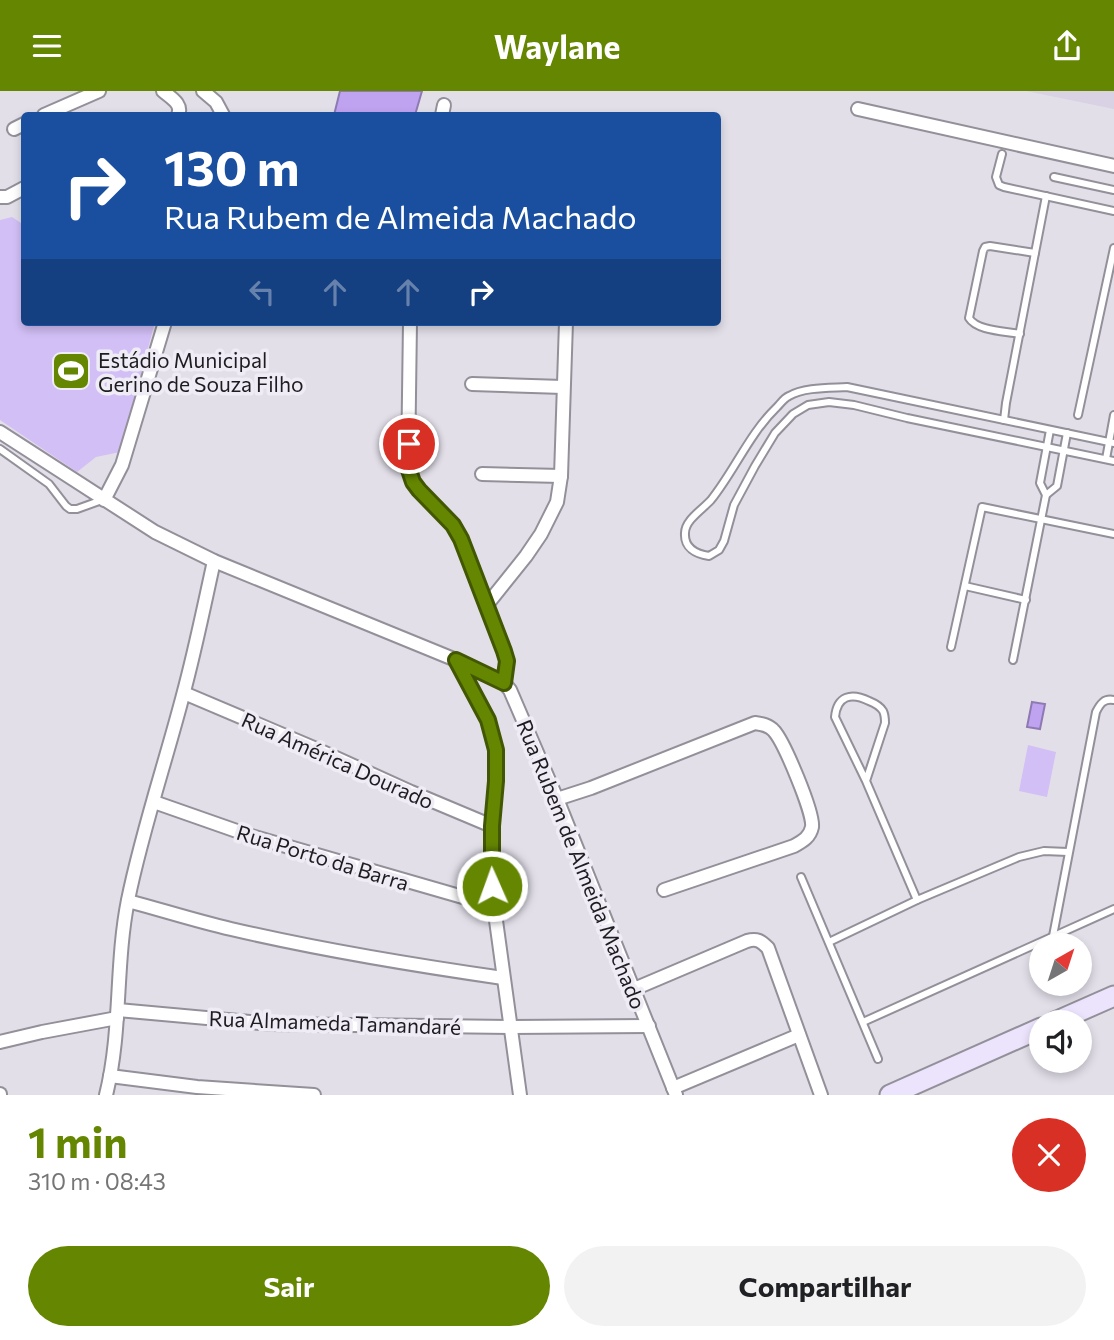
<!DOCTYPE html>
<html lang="pt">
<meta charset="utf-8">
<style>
body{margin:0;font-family:Commissioner,sans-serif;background:#f2f2f2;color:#202124;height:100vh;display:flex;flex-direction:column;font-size:26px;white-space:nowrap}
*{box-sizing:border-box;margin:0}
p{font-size:23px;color:#757577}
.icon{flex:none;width:38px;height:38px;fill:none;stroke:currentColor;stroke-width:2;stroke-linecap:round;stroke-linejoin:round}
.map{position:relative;height:1004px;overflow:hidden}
.details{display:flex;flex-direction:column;background:#fff;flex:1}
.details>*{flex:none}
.guide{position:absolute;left:21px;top:21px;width:700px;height:214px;border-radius:7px;box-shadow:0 4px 10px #0003;background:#1a4fa0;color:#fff;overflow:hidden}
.needle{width:46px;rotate:39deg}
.controls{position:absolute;left:1029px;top:842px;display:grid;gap:14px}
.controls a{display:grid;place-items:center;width:63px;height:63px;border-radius:50%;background:#fff;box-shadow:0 4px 10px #0003;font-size:35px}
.pin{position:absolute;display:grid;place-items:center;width:60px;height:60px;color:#fff;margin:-30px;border:4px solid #fff;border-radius:50%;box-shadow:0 2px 7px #0007}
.me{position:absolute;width:77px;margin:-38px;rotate:358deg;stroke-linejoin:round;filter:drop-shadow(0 0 5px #0008)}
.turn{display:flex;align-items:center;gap:24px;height:147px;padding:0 28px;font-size:32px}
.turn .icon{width:91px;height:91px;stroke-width:2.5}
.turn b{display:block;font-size:49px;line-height:60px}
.lanes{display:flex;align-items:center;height:66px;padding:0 28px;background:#0003;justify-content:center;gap:35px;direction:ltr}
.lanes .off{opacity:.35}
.round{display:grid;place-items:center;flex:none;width:74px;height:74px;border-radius:37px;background:#f2f2f2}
.head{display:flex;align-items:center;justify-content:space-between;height:119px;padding:0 28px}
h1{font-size:42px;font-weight:700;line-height:52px;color:#648601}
.button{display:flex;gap:14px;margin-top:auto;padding:14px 28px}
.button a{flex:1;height:80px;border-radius:42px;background:#648601;color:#fff;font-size:28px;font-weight:700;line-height:80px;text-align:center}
.button a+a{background:#f2f2f2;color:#202124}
header{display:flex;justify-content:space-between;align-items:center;height:91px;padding:0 28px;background:#648601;color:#fff;font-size:32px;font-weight:700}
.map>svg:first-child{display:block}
</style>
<header><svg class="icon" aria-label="menu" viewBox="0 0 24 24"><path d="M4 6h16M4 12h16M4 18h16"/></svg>Waylane<svg class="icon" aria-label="share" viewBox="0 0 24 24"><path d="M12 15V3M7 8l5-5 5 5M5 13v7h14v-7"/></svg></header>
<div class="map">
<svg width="1114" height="1004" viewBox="0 0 1114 1004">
<rect width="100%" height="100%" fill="#e2dfe9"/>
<path fill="#d8d2e4" d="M1026 0H1114V18Z"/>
<g fill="#d2bff6">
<path d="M12 126 24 134V231H155L120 361 96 366 77 381 0 329V129Z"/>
<path d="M1028 654 1056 661 1047 706 1019 700Z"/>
</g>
<g fill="#bfa3f0" stroke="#8e7ab2" stroke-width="2">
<path d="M340 0H422L415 24H334Z"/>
<path d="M1032 611 1045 613 1040 638 1027 636Z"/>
</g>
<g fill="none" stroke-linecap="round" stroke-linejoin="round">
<defs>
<g id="lane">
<path d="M1002 63 996 86 999 94 1004 96 1114 120"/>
<path d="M1054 86 1114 99"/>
<path d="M1020 243C1005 240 977 240 969 227L983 160 985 156 990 155 1035 162"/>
<path d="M1078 324 1114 157"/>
<path d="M1004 329 1006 312 1046 105"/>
<path d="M1114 352 847 296C830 297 804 296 789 305 784 307 780 313 777 316 749 343 735 379 711 409 703 418 685 429 685 442 684 457 696 463 709 465L719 459 724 450 734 414 755 375 775 342 793 323 808 314 829 311 854 314 907 327 1114 370"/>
<path d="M0 358 49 393 66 415 70 418H77L102 409"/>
<path d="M1106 368 1114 324"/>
<path d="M1046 404 1057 395 1067 342"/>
<path d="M965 495 1026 509"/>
<path d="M951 556 982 416 1114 443"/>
<path d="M1013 569 1046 404 1040 392 1050 339"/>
<path d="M866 690 885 632C885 628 885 624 883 620 880 615 874 612 869 610 851 601 837 605 835 626L866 690 917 809"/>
<path d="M801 786 878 968"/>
<path d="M1053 845 1096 621C1100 613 1104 607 1114 609"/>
<path d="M829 851 917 809 1019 766 1044 760 1068 761"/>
<path d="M863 931 1114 818"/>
</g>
<g id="street">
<path d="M163 0C171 7 183 13 178 24"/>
<path d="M203 0 216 11 223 24"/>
<path d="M858 18 1114 75"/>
<path d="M44 24 99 0"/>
<path d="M442 24 444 14"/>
<path d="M14 38 24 33"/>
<path d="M0 106H7L24 97"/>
<path d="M410 231 408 376 413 391 419 399 453 434 461 448 504 560 507 570 504 592"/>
<path d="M472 293 563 296"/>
<path d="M0 341 155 441 214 470 456 569 504 592 510 599 557 708 676 1004"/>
<path d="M482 383 561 385"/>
<path d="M104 409 122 374 165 231"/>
<path d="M486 515 526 465 541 443 557 411 561 385 566 231"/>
<path d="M456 569 488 629 496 659V690L492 735 491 774 494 815 520 1004"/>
<path d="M184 602 314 657 411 701 492 735"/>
<path d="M557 708 591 697 755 632C762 633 769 634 774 640 784 651 814 722 812 736 810 746 803 750 794 755L664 799"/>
<path d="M154 711 251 745 494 815"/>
<path d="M128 810C162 819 196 830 231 838 321 859 412 874 503 887"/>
<path d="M634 898 747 850C757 847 761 850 768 857L821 1004"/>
<path d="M118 919 272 933 511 936 649 935"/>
<path d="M0 951 42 941 117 927"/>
<path d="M110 985 197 996 314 1004"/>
<path d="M673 997 799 944"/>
<path d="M0 1003V1004"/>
<path d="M106 1004C122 940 115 874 128 809 142 740 165 673 183 604 195 560 204 515 214 470"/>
</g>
<g id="secondary">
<path d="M1055 931 1114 905"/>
<path d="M890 1004 1041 937"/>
</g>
</defs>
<use href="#lane" stroke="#93909a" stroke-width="10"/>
<use href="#street" stroke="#93909a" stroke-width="16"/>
<use href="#secondary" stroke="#93909a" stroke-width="23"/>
<use href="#lane" stroke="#fff" stroke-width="6"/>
<use href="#street" stroke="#fff" stroke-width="12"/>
<use href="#secondary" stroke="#ece3fc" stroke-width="19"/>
</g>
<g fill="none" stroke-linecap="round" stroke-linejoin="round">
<defs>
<path id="route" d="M409 353 408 376 413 391 419 399 453 434 461 448 504 560 507 570 504 592 456 569 488 629 496 659V690L492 735V795"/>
</defs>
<use href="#route" stroke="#415701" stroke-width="18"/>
<use href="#route" stroke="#648601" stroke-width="12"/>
</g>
<defs>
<symbol id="stadium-square" viewBox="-11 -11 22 22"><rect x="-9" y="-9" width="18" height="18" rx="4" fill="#648601" stroke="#efecf6"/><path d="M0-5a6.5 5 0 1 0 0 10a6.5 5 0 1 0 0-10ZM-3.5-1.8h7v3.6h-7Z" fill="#fff"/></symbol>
</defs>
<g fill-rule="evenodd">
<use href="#stadium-square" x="49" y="258" width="44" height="44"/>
</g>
<g text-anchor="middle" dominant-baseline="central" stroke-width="7" stroke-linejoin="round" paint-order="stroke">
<g font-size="21" fill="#1d1c20" stroke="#efecf6" text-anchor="start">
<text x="98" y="268">Estádio Municipal<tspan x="98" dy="24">Gerino de Souza Filho</tspan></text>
</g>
<g font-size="21" fill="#1d1c20" stroke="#efecf6">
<text transform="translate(338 669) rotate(24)">Rua América Dourado</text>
<text transform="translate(323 766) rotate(17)">Rua Porto da Barra</text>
<text transform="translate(582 773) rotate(68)">Rua Rubem de Almeida Machado</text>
<text transform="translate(335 931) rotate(2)">Rua Almameda Tamandaré</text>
</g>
</g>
</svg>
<div class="controls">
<a><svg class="needle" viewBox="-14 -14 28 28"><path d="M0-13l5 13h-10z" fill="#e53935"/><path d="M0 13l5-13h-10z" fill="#757577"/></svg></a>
<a><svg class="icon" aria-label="sound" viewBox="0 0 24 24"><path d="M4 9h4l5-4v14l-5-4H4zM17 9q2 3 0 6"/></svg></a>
</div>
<div class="pin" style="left:409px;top:353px;background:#d93025"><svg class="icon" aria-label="arrive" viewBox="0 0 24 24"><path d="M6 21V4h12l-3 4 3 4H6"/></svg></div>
<svg class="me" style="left:492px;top:795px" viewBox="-20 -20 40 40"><circle r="17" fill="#648601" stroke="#fff" stroke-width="3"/><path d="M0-11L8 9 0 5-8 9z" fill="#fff"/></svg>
<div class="guide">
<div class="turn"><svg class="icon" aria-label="right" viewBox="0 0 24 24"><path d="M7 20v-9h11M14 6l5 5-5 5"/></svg><div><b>130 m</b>Rua Rubem de Almeida Machado</div></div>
<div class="lanes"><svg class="icon off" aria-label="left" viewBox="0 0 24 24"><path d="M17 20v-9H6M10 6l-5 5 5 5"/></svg><svg class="icon off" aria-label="ahead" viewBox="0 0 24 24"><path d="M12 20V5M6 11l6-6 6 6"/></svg><svg class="icon off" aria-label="ahead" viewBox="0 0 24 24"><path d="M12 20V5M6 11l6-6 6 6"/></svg><svg class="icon" aria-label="right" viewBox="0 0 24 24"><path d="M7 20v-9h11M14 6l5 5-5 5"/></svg></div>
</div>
</div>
<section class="details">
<div class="head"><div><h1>1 min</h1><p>310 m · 08:43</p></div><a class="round" style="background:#d93025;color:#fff"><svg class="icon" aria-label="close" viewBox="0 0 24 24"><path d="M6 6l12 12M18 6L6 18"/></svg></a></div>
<div class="button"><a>Sair</a><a>Compartilhar</a></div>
</section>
